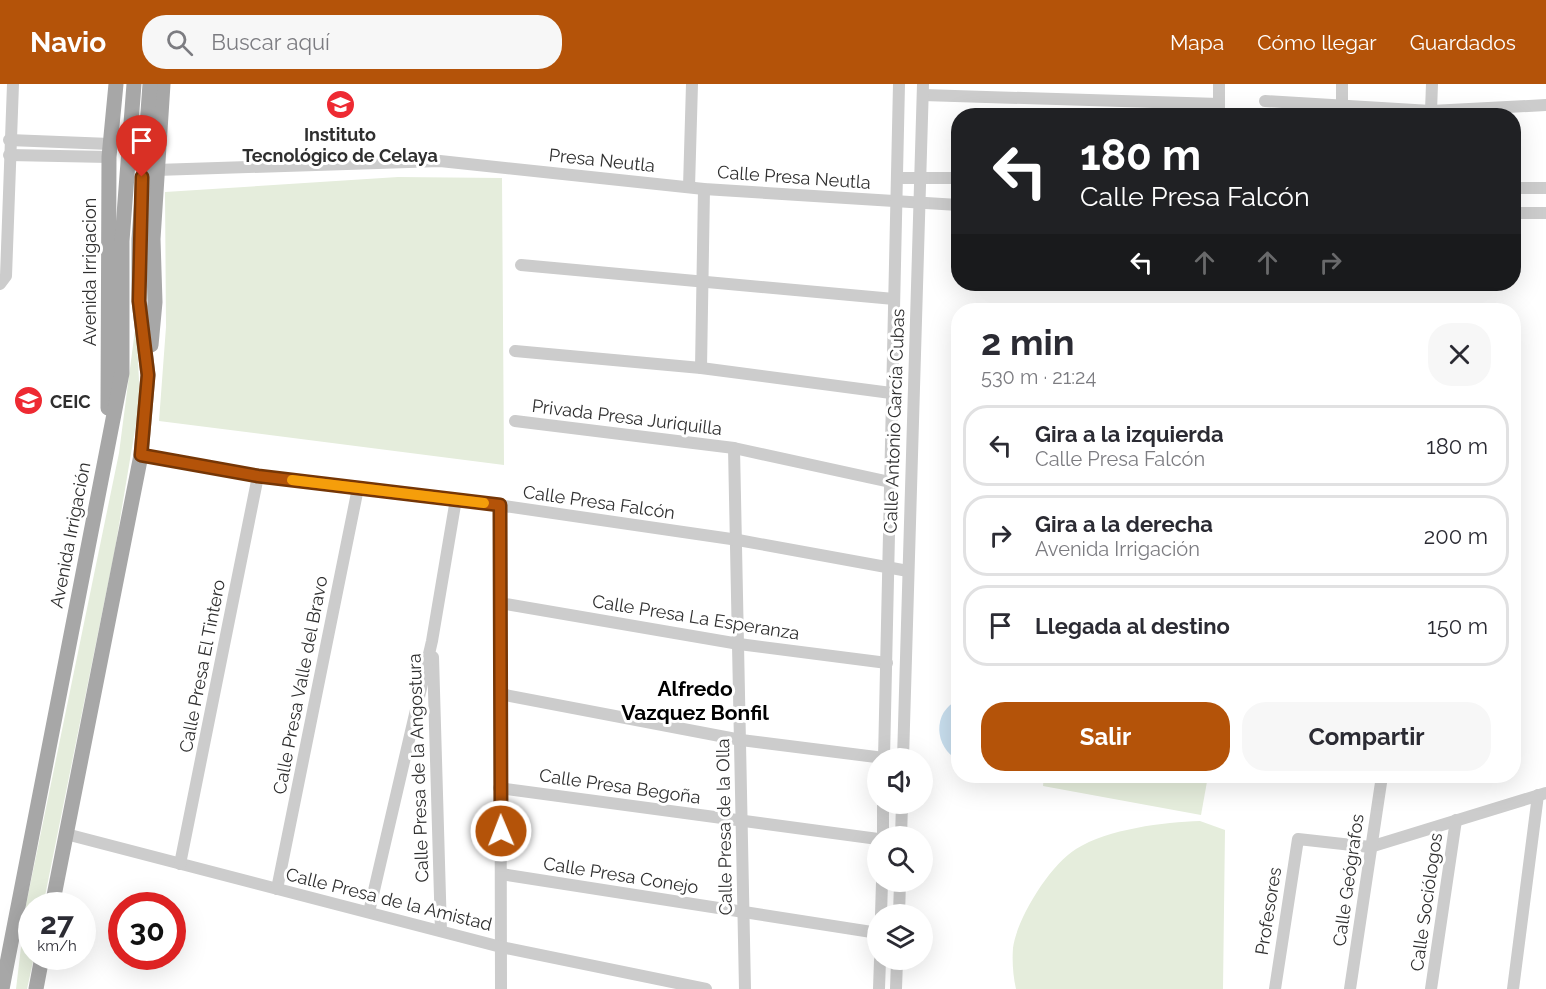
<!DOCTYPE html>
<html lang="es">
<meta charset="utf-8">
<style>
body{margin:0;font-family:Raleway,sans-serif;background:#f7f7f7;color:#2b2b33;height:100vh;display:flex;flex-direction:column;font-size:22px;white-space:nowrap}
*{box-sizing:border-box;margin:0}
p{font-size:20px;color:#7c7c81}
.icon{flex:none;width:33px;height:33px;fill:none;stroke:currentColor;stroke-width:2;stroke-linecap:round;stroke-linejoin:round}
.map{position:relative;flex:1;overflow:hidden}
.panel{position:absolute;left:951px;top:219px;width:570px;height:480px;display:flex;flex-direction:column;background:#fff;border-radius:24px;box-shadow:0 6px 24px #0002}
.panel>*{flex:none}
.banner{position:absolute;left:951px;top:24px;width:570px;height:183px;border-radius:24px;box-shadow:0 6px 24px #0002;background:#202124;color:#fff;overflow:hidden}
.tools{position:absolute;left:867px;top:664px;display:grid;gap:12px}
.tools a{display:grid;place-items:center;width:66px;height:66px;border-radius:50%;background:#fff;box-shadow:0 6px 24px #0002;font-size:30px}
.speed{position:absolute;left:18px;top:808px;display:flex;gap:12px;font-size:30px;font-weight:700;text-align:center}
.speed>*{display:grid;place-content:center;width:78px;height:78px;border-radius:50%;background:#fff;box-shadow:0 6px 24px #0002;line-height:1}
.speed small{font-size:15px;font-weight:400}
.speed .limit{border:9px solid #d22;background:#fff;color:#111}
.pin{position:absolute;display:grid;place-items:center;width:51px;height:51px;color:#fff;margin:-62px -26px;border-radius:50% 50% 50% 0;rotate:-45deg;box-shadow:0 0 6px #0007}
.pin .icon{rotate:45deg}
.me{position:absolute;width:66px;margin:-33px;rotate:359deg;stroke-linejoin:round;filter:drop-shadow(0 0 4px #0008)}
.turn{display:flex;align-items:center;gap:21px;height:126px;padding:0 30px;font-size:27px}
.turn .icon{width:78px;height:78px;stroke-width:2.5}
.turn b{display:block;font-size:42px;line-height:51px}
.lanes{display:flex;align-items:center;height:57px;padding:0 30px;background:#0003;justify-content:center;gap:30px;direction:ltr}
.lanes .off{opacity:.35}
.round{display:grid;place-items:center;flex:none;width:63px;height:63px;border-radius:24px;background:#f7f7f7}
.overview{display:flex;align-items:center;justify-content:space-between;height:102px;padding:0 30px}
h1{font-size:36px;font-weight:700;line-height:45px}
.button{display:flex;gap:12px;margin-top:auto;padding:12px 30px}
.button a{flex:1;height:69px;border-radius:24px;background:#b45309;color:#fff;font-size:24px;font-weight:700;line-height:69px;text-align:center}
.button a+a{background:#f7f7f7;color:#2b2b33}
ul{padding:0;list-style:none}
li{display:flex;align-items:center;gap:18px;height:81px;margin:0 12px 9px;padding:0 18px;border:3px solid #e1e1e2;border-radius:24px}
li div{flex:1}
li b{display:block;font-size:22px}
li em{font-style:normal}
header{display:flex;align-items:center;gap:36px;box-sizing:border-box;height:84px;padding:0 30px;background:#b45309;color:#fff}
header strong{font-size:28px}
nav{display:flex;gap:33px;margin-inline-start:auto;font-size:21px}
.search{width:420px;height:54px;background:#f7f7f7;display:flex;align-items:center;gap:15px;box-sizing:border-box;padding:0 21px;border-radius:24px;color:#7c7c81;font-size:22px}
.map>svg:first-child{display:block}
</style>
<header>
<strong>Navio</strong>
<div class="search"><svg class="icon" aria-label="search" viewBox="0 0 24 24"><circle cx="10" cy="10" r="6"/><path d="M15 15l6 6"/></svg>Buscar aquí</div>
<nav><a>Mapa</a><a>Cómo llegar</a><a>Guardados</a></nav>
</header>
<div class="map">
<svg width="1546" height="905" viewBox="0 0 1546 905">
<rect width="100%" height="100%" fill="#fff"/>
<g fill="#e5eddc">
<path d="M398 93 502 94 504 381 159 337 166 243 165 108Z"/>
<path d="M136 238 140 316 115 465 43 822H32L34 873 27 905H16L26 821 119 369Z"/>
<path d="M1044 692H1208L1201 731 1043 702Z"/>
<path d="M1200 737 1225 746 1223 905H1016C1013 892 1012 877 1013 864 1017 834 1050 781 1076 765 1108 745 1164 738 1200 737Z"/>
</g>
<path fill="#c8deee" d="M958 616V676C934 663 932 628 958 616Z"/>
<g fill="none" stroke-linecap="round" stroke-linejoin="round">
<g stroke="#ccc" stroke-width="12">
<path d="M923 11 1219 20"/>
<path d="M1265 17 1431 27 1546 21"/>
<path d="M1431 27 1432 0"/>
<path d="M1219 32V0"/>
<path d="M1342 32V0"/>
<path d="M9 56 110 60"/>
<path d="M9 71 109 73"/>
<path d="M156 86 440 77 704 105 958 121"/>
<path d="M897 94H958"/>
<path d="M689 103 692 0"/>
<path d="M1514 104H1546"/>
<path d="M1514 129H1546"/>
<path d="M521 181 894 215"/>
<path d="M0 200 6 192 13 0"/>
<path d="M515 267 701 284 891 309"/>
<path d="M701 284 704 105"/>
<path d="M515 337 734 364 890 398"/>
<path d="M734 364 745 905"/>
<path d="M141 371 258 392 456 415 738 456 908 487"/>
<path d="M500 421 501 905"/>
<path d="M500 519 739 560 887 579"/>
<path d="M433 573 441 847"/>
<path d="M500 610 741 656 884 674"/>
<path d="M884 675 899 0"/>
<path d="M903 675 923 0"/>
<path d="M499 704 878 755"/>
<path d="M66 750 501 863 706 905"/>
<path d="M883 753V720"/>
<path d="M901 753 902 720"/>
<path d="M180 780 258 392"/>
<path d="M501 790 878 849"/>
<path d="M277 805 358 404"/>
<path d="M369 828 432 557 456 415"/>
<path d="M881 831 882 798"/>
<path d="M899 831 900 798"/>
<path d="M879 905 880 876"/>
<path d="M896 905 897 876"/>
<path d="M1275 905 1298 755 1370 763 1546 709"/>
<path d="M1350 905 1382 692"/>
<path d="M1431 905 1456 736"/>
<path d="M1513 905 1538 711"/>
</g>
<g stroke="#a7a7a7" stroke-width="15">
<path d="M151 261 155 218 153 155 163 0"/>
<path d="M108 324 109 73 116 0"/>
<path d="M52 822 141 371 148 291 139 217V155L150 0"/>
<path d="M2 905 122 289V157L134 0"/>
<path d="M36 905 42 873"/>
</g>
</g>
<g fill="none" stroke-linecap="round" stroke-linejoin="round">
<defs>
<path id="route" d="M142 93 139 217 148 291 141 371 258 392 500 421 501 747"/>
</defs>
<use href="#route" stroke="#753606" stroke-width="15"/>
<use href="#route" stroke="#b45309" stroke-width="10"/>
<path stroke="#f59e0b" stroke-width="10" d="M292 396 484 419"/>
</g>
<defs>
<symbol id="university-disc" viewBox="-11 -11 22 22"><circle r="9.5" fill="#ee2a32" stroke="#fff"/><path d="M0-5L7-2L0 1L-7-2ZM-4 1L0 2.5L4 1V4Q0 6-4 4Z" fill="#fff"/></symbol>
<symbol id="school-disc" viewBox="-11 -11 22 22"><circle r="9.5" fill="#ee2a32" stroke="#fff"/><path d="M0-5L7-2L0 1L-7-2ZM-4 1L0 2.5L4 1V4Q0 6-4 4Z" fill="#fff"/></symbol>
</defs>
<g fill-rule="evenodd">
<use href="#university-disc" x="324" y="4" width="33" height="33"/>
<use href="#school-disc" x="12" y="300" width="33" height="33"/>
</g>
<g text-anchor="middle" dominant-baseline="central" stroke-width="6" stroke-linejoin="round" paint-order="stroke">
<g font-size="18" font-weight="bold" fill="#2f2f2f" stroke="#fff">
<text x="340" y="50">Instituto<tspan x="340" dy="21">Tecnológico de Celaya</tspan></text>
<text x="50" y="317" text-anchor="start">CEIC</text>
</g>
<g font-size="18" fill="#2f2f2f" stroke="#fff">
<text transform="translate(602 76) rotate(6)">Presa Neutla</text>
<text transform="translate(794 93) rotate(4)">Calle Presa Neutla</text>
<text transform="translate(89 188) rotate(-90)">Avenida Irrigacion</text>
<text transform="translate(627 333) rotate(7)">Privada Presa Juriquilla</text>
<text transform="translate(894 337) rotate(-88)">Calle Antonio García Cubas</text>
<text transform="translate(599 418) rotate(8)">Calle Presa Falcón</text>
<text transform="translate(70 451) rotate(-79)">Avenida Irrigación</text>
<text transform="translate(696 533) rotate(9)">Calle Presa La Esperanza</text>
<text transform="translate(202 582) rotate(-79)">Calle Presa El Tintero</text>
<text transform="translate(300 601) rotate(-79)">Calle Presa Valle del Bravo</text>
<text transform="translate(418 684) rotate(-92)">Calle Presa de la Angostura</text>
<text transform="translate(620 702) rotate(8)">Calle Presa Begoña</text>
<text transform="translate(724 743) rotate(-91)">Calle Presa de la Olla</text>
<text transform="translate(621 791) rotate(9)">Calle Presa Conejo</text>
<text transform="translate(1348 796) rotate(-82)">Calle Geógrafos</text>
<text transform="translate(389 815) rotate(14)">Calle Presa de la Amistad</text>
<text transform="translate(1426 818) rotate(-82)">Calle Sociólogos</text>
<text transform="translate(1268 827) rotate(-81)">Profesores</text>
</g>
<g font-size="21" font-weight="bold" fill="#000" stroke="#fff">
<text x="695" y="604">Alfredo<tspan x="695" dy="24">Vazquez Bonfil</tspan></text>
</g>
</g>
</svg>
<div class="tools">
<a><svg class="icon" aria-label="sound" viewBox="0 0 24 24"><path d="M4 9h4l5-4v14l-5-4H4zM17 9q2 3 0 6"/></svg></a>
<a><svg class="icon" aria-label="search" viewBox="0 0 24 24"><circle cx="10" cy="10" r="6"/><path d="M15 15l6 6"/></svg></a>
<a><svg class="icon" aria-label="layers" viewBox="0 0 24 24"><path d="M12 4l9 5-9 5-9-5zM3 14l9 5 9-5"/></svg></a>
</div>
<div class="speed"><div>27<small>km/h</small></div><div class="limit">30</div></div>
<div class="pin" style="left:142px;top:93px;background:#d93025"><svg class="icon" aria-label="arrive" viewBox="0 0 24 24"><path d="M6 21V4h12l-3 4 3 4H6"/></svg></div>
<svg class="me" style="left:501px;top:747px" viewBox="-20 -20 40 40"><circle r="17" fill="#b45309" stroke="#fff" stroke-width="3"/><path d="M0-11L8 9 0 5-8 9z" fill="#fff"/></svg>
<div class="banner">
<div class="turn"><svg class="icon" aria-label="left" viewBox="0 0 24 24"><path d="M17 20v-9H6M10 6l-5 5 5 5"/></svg><div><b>180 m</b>Calle Presa Falcón</div></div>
<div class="lanes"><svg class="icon" aria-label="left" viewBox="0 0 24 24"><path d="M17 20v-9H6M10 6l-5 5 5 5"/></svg><svg class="icon off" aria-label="ahead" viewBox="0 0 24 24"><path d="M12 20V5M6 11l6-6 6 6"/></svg><svg class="icon off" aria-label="ahead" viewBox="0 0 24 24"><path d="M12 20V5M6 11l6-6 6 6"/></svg><svg class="icon off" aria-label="right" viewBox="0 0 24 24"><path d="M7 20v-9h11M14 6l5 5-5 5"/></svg></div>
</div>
<section class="panel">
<div class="overview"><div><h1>2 min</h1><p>530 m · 21:24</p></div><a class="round"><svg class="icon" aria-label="close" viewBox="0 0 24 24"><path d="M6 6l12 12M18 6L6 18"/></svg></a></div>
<ul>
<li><svg class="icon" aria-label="left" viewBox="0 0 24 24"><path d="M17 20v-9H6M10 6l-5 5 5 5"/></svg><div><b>Gira a la izquierda</b><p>Calle Presa Falcón</p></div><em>180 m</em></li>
<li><svg class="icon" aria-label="right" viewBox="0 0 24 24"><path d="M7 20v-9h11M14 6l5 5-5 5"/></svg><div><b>Gira a la derecha</b><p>Avenida Irrigación</p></div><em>200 m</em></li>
<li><svg class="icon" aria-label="arrive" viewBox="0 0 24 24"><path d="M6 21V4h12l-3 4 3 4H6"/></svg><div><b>Llegada al destino</b></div><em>150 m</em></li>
</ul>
<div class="button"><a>Salir</a><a>Compartir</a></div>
</section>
</div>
